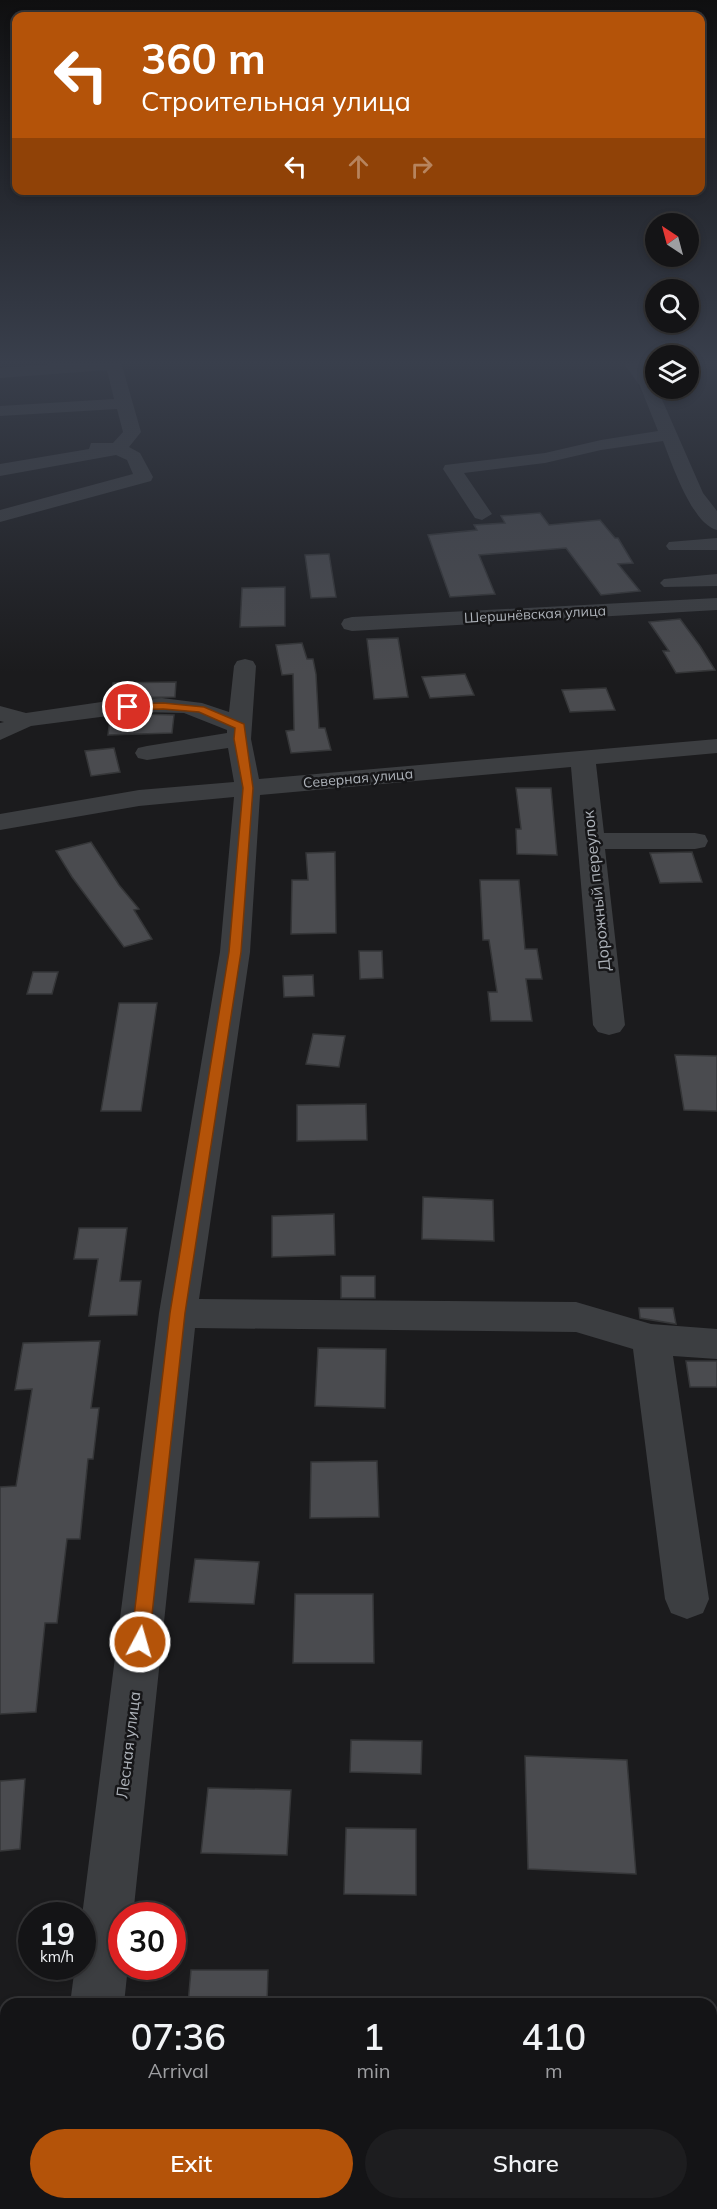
<!DOCTYPE html>
<meta charset="utf-8">
<style>
body{margin:0;font-family:Mulish,sans-serif;background:#1d1d1f;color:#f1f3f6;height:100vh;display:flex;flex-direction:column;font-size:22px;white-space:nowrap}
*{box-sizing:border-box;margin:0}
p{font-size:20px;color:#9d9ea1}
.icon{flex:none;width:33px;height:33px;fill:none;stroke:currentColor;stroke-width:2;stroke-linecap:round;stroke-linejoin:round}
.map{position:relative;flex:1;overflow:hidden}
.side{position:absolute;left:0px;top:1998px;width:717px;height:212px;display:flex;flex-direction:column;background:#141416;border-radius:18px 18px 0 0;box-shadow:0 3px 9px #0003,0 0 0 2px #333335}
.side>*{flex:none}
.top-card{position:absolute;left:12px;top:12px;width:693px;height:183px;border-radius:12px;box-shadow:0 3px 9px #0003,0 0 0 2px #333335;background:#b45309;color:#fff;overflow:hidden}
.needle{width:39px;rotate:324deg}
.controls{position:absolute;left:645px;top:213px;display:grid;gap:12px}
.controls a{display:grid;place-items:center;width:54px;height:54px;border-radius:50%;background:#141416;box-shadow:0 3px 9px #0003,0 0 0 2px #333335;font-size:30px}
.speed{position:absolute;left:18px;top:1902px;display:flex;gap:12px;font-size:30px;font-weight:700;text-align:center}
.speed>*{display:grid;place-content:center;width:78px;height:78px;border-radius:50%;background:#141416;box-shadow:0 3px 9px #0003,0 0 0 2px #333335;line-height:1}
.speed small{font-size:15px;font-weight:400}
.speed .limit{border:9px solid #d22;background:#fff;color:#111}
.pin{position:absolute;display:grid;place-items:center;width:51px;height:51px;color:#fff;margin:-26px;border:3px solid #fff;border-radius:50%;box-shadow:0 2px 6px #0007}
.me{position:absolute;width:66px;margin:-33px;rotate:6deg;stroke-linejoin:round;filter:drop-shadow(0 0 4px #0008)}
.turn{display:flex;align-items:center;gap:21px;height:126px;padding:0 30px;font-size:27px}
.turn .icon{width:78px;height:78px;stroke-width:2.5}
.turn b{display:block;font-size:42px;line-height:51px}
.lanes{display:flex;align-items:center;height:57px;padding:0 30px;background:#0003;justify-content:center;gap:30px;direction:ltr}
.lanes .off{opacity:.35}
.eta{display:flex;justify-content:space-evenly;align-items:center;height:102px;text-align:center}
.eta b{font-size:36px;font-weight:600;line-height:42px}
.button{display:flex;gap:12px;margin-top:auto;padding:12px 30px}
.button a{flex:1;height:69px;border-radius:36px;background:#b45309;color:#fff;font-size:24px;font-weight:600;line-height:69px;text-align:center}
.button a+a{background:#1d1d1f;color:#f1f3f6}
.map>svg:first-child{display:block}
</style>
<div class="map">
<svg width="717" height="2209" viewBox="0 0 717 2209">
<rect width="100%" height="100%" fill="#1b1b1d"/>
<g fill="#4a4b4f" stroke="#353638" stroke-width="1.5">
<path d="M540 513 549 525 600 520 615 538H618L633 563 618 564 640 591 601 595 566 548 479 555 495 594 450 597 428 535 477 530 474 525 505 523 501 516Z"/>
<path d="M329 554 336 597 311 598 305 555Z"/>
<path d="M285 587V626L240 627 242 588Z"/>
<path d="M680 619 700 646 715 670 676 673 663 651H669L649 622Z"/>
<path d="M398 638 408 697 374 699 367 639Z"/>
<path d="M302 643 307 659H313L316 674 319 728H325L331 750 291 753 286 731 294 730 293 674 282 675 276 645Z"/>
<path d="M465 674 474 695 430 698 422 677Z"/>
<path d="M176 682 175 697 112 698 113 683Z"/>
<path d="M606 688 615 710 570 712 562 690Z"/>
<path d="M139 714 174 715 172 733 108 735 110 718Z"/>
<path d="M114 748 120 772 91 776 85 751Z"/>
<path d="M516 788H551L557 855 517 854 516 829H521Z"/>
<path d="M91 842 119 885 139 909 134 910 152 939 124 947 72 877 56 851Z"/>
<path d="M335 852 336 933 291 934 292 880H308L306 853Z"/>
<path d="M692 852 702 882 660 883 650 853Z"/>
<path d="M480 880H519L525 949H537L542 979H526L532 1021H491L488 992H497L489 940H483Z"/>
<path d="M359 951H382L383 978 360 979Z"/>
<path d="M33 972H58L52 994H27Z"/>
<path d="M313 975 314 996 284 997 283 976Z"/>
<path d="M119 1003H157L141 1111H101Z"/>
<path d="M313 1034 345 1036 339 1067 306 1064Z"/>
<path d="M675 1055 717 1056V1111L684 1110Z"/>
<path d="M366 1104 367 1140 297 1141V1105Z"/>
<path d="M423 1197 493 1200 494 1241 422 1239Z"/>
<path d="M334 1214 335 1255 272 1257V1216Z"/>
<path d="M79 1228H127L120 1281H141L137 1315 89 1316 98 1259H74Z"/>
<rect x="341" y="1276" width="34" height="22"/>
<path d="M639 1308H673L676 1324 640 1318Z"/>
<path d="M100 1341 91 1408H99L93 1459H88L80 1539H67L57 1623H45L36 1712 0 1714V1487L16 1486 32 1389 15 1390 23 1343Z"/>
<path d="M318 1348 386 1349 385 1408 315 1406Z"/>
<path d="M686 1361H717V1387H690Z"/>
<path d="M377 1461 379 1517 310 1518 311 1462Z"/>
<path d="M195 1559 259 1562 254 1604 189 1602Z"/>
<path d="M295 1594H373L374 1663H293Z"/>
<path d="M351 1740 422 1741 421 1774 350 1772Z"/>
<path d="M525 1756 627 1760 636 1874 528 1869Z"/>
<path d="M25 1779 20 1849 0 1851V1781Z"/>
<path d="M208 1788 291 1790 287 1855 201 1853Z"/>
<path d="M346 1828 416 1829V1895L344 1894Z"/>
<path d="M191 1970H268L267 2004H188Z"/>
</g>
<g fill="none" stroke-linecap="round" stroke-linejoin="round">
<g fill="#3c3e41" fill-rule="evenodd">
<path d="M84 362H121L141 432 129 447 140 453 153 477 151 481 0 522V510L133 474 127 460 116 455 0 476V464L89 449 91 443H113L123 432 117 409 0 416V406L114 399 107 370 0 378V368Z"/>
<path d="M623 362H639L657 388 703 493 717 511V530C692 524 672 464 663 441L601 450 545 463 464 473 492 514 482 520 475 518 443 469 445 465 545 453 601 440 658 431 640 386Z"/>
<path d="M717 538V550H669L666 546 669 542Z"/>
<path d="M717 574V586L664 587 660 583 664 579Z"/>
<path d="M717 598V610L352 631 344 629 341 624 344 619 352 617Z"/>
<path d="M245 659 253 661 256 666 251 739 259 779 717 739V753L596 764 604 833H695L705 835 708 841 705 847 695 849H605L625 1025 620 1032 609 1035 598 1032 593 1025 571 767 260 795 250 952 199 1299 576 1302 651 1324 717 1329V1359L673 1356 709 1599 703 1613 687 1619 671 1613 665 1599 633 1349 576 1332 195 1328 133 1916H122V1966H128L124 2004H70L75 1966H82V1916L159 1313 220 952 234 797 139 806 0 830V814L139 790 234 782 228 748 147 760 138 758 135 753 138 748 147 746 227 733V730L184 713 139 712 31 726 0 740V723L4 722 0 721V706L26 713 115 700 162 698 202 703 229 712 234 666 237 661Z"/>
<path d="M36 2204H94L92 2209H34Z"/>
</g>
</g>
<linearGradient id="sky" x2="0" y2="1"><stop stop-color="#0f0f10"/><stop offset="0.54" stop-color="#393f4c"/><stop offset="1" stop-color="#393f4c" stop-opacity="0"/></linearGradient>
<rect width="717" height="672" fill="url(#sky)"/>
<path fill="#b45309" stroke="#753606" stroke-width="1.5" d="M163 703 204 707 244 724 253 788 241 952 185 1313 149 1642 147 1648 140 1651 133 1648 131 1642 170 1313 229 952 243 788 234 739 235 728 199 712 163 709 128 710 123 707 128 704Z"/>
<g text-anchor="middle" dominant-baseline="central" stroke-width="5" stroke-linejoin="round" paint-order="stroke">
<g font-size="14" fill="#afb4bb" stroke="#161618">
<text transform="translate(535 614) rotate(-3)">Шершнёвская улица</text>
<text transform="translate(358 778) rotate(-5)">Северная улица</text>
</g>
<g font-size="16" fill="#afb4bb" stroke="#161618">
<text transform="translate(596 891) rotate(-96)">Дорожный переулок</text>
<text transform="translate(128 1745) rotate(-83)">Лесная улица</text>
</g>
</g>
</svg>
<div class="controls">
<a><svg class="needle" viewBox="-14 -14 28 28"><path d="M0-13l5 13h-10z" fill="#e53935"/><path d="M0 13l5-13h-10z" fill="#9d9ea1"/></svg></a>
<a><svg class="icon" aria-label="search" viewBox="0 0 24 24"><circle cx="10" cy="10" r="6"/><path d="M15 15l6 6"/></svg></a>
<a><svg class="icon" aria-label="layers" viewBox="0 0 24 24"><path d="M12 4l9 5-9 5-9-5zM3 14l9 5 9-5"/></svg></a>
</div>
<div class="speed"><div>19<small>km/h</small></div><div class="limit">30</div></div>
<div class="pin" style="left:128px;top:707px;background:#d93025"><svg class="icon" aria-label="arrive" viewBox="0 0 24 24"><path d="M6 21V4h12l-3 4 3 4H6"/></svg></div>
<svg class="me" style="left:140px;top:1642px" viewBox="-20 -20 40 40"><circle r="17" fill="#b45309" stroke="#fff" stroke-width="3"/><path d="M0-11L8 9 0 5-8 9z" fill="#fff"/></svg>
<div class="top-card">
<div class="turn"><svg class="icon" aria-label="left" viewBox="0 0 24 24"><path d="M17 20v-9H6M10 6l-5 5 5 5"/></svg><div><b>360 m</b>Строительная улица</div></div>
<div class="lanes"><svg class="icon" aria-label="left" viewBox="0 0 24 24"><path d="M17 20v-9H6M10 6l-5 5 5 5"/></svg><svg class="icon off" aria-label="ahead" viewBox="0 0 24 24"><path d="M12 20V5M6 11l6-6 6 6"/></svg><svg class="icon off" aria-label="right" viewBox="0 0 24 24"><path d="M7 20v-9h11M14 6l5 5-5 5"/></svg></div>
</div>
<section class="side">
<div class="eta">
<div><b>07:36</b><p>Arrival</p></div>
<div><b>1</b><p>min</p></div>
<div><b>410</b><p>m</p></div>
</div>
<div class="button"><a>Exit</a><a>Share</a></div>
</section>
</div>
